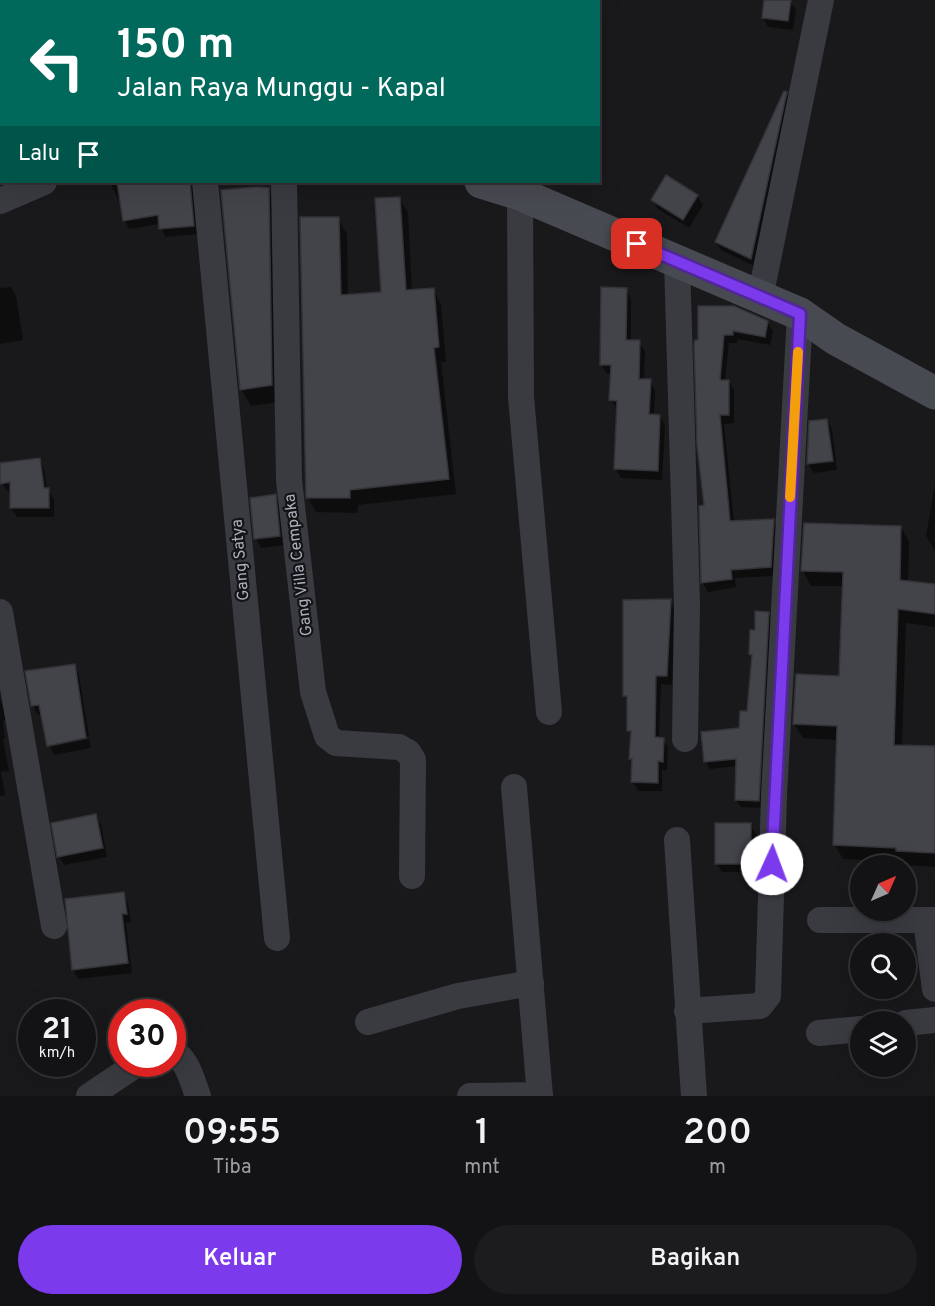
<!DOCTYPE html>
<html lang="id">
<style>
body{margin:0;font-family:Overpass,sans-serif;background:#1c1c1e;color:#f1f3f6;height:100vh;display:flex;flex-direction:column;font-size:22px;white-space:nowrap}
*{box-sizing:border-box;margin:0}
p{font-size:20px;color:#9d9ea0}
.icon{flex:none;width:33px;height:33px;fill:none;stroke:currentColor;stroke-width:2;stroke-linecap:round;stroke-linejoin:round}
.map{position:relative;height:1096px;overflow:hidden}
.details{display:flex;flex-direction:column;background:#131315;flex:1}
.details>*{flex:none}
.guide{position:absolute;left:0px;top:0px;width:600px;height:183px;box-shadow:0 6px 24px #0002,0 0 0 2px #323234;background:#00695c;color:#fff;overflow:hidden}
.needle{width:39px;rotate:45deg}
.buttons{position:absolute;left:850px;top:855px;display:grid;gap:12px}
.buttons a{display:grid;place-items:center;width:66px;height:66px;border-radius:50%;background:#131315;box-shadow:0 6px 24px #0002,0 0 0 2px #323234;font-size:30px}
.speed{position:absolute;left:18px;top:999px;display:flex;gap:12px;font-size:30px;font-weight:700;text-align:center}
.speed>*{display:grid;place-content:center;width:78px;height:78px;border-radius:50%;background:#131315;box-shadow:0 6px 24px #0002,0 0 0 2px #323234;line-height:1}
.speed small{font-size:15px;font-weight:400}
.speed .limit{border:9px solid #d22;background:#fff;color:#111}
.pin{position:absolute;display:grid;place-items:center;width:51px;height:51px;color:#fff;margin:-26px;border-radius:12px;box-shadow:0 3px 9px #0006}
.me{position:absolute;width:66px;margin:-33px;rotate:2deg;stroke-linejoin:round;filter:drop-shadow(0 0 4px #0008)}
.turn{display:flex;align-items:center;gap:21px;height:126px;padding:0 18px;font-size:27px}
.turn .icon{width:78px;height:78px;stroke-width:2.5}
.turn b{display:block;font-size:42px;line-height:51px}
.then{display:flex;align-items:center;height:57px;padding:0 18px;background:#0003;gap:12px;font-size:22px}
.eta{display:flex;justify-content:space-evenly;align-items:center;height:102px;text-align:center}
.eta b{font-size:36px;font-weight:600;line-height:42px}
.primary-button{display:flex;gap:12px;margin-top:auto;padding:12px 18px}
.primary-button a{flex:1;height:69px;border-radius:36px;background:#7c3aed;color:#fff;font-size:24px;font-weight:600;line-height:69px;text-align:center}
.primary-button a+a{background:#1c1c1e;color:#f1f3f6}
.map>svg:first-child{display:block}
</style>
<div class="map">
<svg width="935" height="1096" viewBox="0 0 935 1096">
<rect width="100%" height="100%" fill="#19191c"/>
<g fill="#0007">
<path d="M106 0H126V2Z"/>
<path d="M307 0H329L330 2H307Z"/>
<path d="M399 0H457L456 2Z"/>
<path d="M766 0 790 1 796 10 793 30 768 27 763 18Z"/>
<path d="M786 93 791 102 756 267 721 250 716 242Z"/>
<path d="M110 182H193L198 234 165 237 160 224 129 229 125 220 122 202 120 203Z"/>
<path d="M268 190 278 207 281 402 251 406 241 389Z"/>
<path d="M697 196 703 205 689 228 658 209 653 200Z"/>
<path d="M399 198 408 213 412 291 433 289 441 304 446 362H441L456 494 358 505V513L316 512 308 498 338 219 347 234 348 296 382 293Z"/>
<path d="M11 287 16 296 23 340 0 344V288Z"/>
<path d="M626 289 631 299V342H639L645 351 644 380 650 381 655 390 654 416H660L665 426 662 480 621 478 615 468 618 409 610 400 612 374H607L601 364Z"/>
<path d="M700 308 767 322 773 331 770 345 737 339V343H729L725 381H729L734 390V423L724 424 734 522 773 520 778 529 776 576 735 578 736 587 708 592 703 583 701 507 706 506Z"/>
<path d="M827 420 832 429 837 470 814 473 808 464Z"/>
<path d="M39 460 44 469 47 489 54 499V517H17L11 508V492H8L2 483 0 464Z"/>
<path d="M935 484V551L926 536Z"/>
<path d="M275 496 280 505 285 545 261 548 256 539 252 499Z"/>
<path d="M901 527 909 542 908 582 935 586V627L906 623 902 747 935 748V867L906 865 904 862 843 859 834 844 838 740 803 738 794 724 840 677 844 586H811L803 571Z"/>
<path d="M670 601 675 610 672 685 661 684 659 739H663L668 748 667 770H662V791H638L633 782 632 736 629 730V702L625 695Z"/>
<path d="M768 613 772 621 762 808 741 807 736 800 737 766 710 769 705 761 740 729 749 713 753 658 750 654 756 632Z"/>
<path d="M74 665 79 675 89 736 49 744V747L42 714 38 715 33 705Z"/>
<path d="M0 697 6 720H3L5 739H3L9 771 1 772 5 795 0 796Z"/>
<path d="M89 739 91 748 54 755 50 747Z"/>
<path d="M95 816 101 825 107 857 64 865 59 856Z"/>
<path d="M750 825 756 834V872H722L716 863Z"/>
<path d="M123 894 128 903 131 923H126L132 973 78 979 73 969Z"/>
</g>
<g fill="#434449" stroke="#333338" stroke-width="1.5">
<path d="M764 0H791L788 21 762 18Z"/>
<path d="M784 91 787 92 751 259 715 242Z"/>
<path d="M666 175 698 195 683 220 651 200Z"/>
<path d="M117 182H190L194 226 159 229 158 215 123 221Z"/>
<path d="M257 187 269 188 272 385 240 390 221 190Z"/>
<path d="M400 197 406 290 434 288 439 347 434 348 449 479 350 490V498H306L300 217H339L341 295 381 292 375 198Z"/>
<path d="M601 287 627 288 626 340H640L639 379H651L649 414 660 415 658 471 614 469 617 401 609 400 611 365H600Z"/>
<path d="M698 306H734L768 321 765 337 733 331V335H724L720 380H729V415H720L730 521 774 519 771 567 731 570 732 579 701 583 699 506 704 505 697 445 694 344 695 340H698Z"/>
<path d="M827 419 833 461 807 464 809 421Z"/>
<path d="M40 458 44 488H49V508H10V482L0 484V463Z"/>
<path d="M276 494 280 536 254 539 250 498Z"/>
<path d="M804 523 901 526 900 580 935 584V614L898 609 894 745 935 746V853L896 851V848L833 845 837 726 793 724 796 674 839 676 843 572 801 571Z"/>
<path d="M671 599 667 676H656L655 737 664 738 663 762 658 761V783L631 782 632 759H629L631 731H627V696H623V600Z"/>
<path d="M755 611 769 612 759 801 735 800 736 759 704 762 701 732 739 728 740 711H747L752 655 749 654 750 630H755Z"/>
<path d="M75 664 86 738 47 746 39 705 31 706 25 671Z"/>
<path d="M96 814 103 848 57 857 51 823Z"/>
<rect x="715" y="823" width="36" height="41"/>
<path d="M124 892 127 914H122L128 963 72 970 65 899Z"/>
</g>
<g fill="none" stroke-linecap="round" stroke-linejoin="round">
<g stroke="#3a3b41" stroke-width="26">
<path d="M235 2V0"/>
<path d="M205 182 277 938"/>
<path d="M284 182 289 480 313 692 327 736 336 743 399 747 408 752 413 760 412 876"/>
<path d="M520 194 521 397 549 712"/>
<path d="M0 201 44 182"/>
<path d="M677 261 687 604 685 739"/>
<path d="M760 298 821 0"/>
<path d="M0 612 54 926"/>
<path d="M514 787 540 1096"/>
<path d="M677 840 694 1096"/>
<path d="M820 920H935"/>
<path d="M926 920 935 989"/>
<path d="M687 1011 760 1006 768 996 774 795 800 314"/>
<path d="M368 1022 458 996 531 983"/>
<path d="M906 1023 935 1020"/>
<path d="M819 1033 861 1029"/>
<path d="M172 1052C188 1059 192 1081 198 1096"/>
<path d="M89 1096 137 1064"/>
<path d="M470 1096 540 1095"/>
</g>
<g stroke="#484a51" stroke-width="33">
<path d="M0 29 2 30"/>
<path d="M481 182 520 194 800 314 836 339 935 393"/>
</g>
</g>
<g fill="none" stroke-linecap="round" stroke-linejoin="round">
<defs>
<path id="route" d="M637 244 800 314 772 864"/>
</defs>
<use href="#route" stroke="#51269a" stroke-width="15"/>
<use href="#route" stroke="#7c3aed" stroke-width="10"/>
<path stroke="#f59e0b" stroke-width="10" d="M790 497 798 352"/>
</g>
<g text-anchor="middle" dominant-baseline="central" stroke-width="4.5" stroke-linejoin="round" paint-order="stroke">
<g font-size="16" fill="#abb0bc" stroke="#141417">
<text transform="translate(241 560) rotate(-95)">Gang Satya</text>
<text transform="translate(299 565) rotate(-97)">Gang Villa Cempaka</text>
</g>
</g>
</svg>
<div class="buttons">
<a><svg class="needle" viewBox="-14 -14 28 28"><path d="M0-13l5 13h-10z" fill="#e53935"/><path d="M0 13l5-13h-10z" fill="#9d9ea0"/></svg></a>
<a><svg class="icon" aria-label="search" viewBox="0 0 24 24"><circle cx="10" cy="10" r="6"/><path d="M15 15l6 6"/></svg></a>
<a><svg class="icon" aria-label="layers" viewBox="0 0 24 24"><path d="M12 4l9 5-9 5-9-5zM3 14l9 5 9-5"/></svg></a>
</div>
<div class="speed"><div>21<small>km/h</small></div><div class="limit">30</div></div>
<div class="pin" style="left:637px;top:244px;background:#d93025"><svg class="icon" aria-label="arrive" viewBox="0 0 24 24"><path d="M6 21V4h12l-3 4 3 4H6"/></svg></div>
<svg class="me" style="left:772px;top:864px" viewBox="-20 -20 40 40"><circle r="19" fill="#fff"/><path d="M0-13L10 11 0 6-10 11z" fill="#7c3aed"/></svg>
<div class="guide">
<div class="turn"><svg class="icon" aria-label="left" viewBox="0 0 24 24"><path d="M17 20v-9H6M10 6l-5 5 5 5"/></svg><div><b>150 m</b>Jalan Raya Munggu - Kapal</div></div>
<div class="then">Lalu<svg class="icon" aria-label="arrive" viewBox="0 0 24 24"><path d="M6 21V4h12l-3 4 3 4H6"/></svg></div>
</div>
</div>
<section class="details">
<div class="eta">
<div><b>09:55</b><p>Tiba</p></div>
<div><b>1</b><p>mnt</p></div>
<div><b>200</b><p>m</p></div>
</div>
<div class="primary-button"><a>Keluar</a><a>Bagikan</a></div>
</section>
